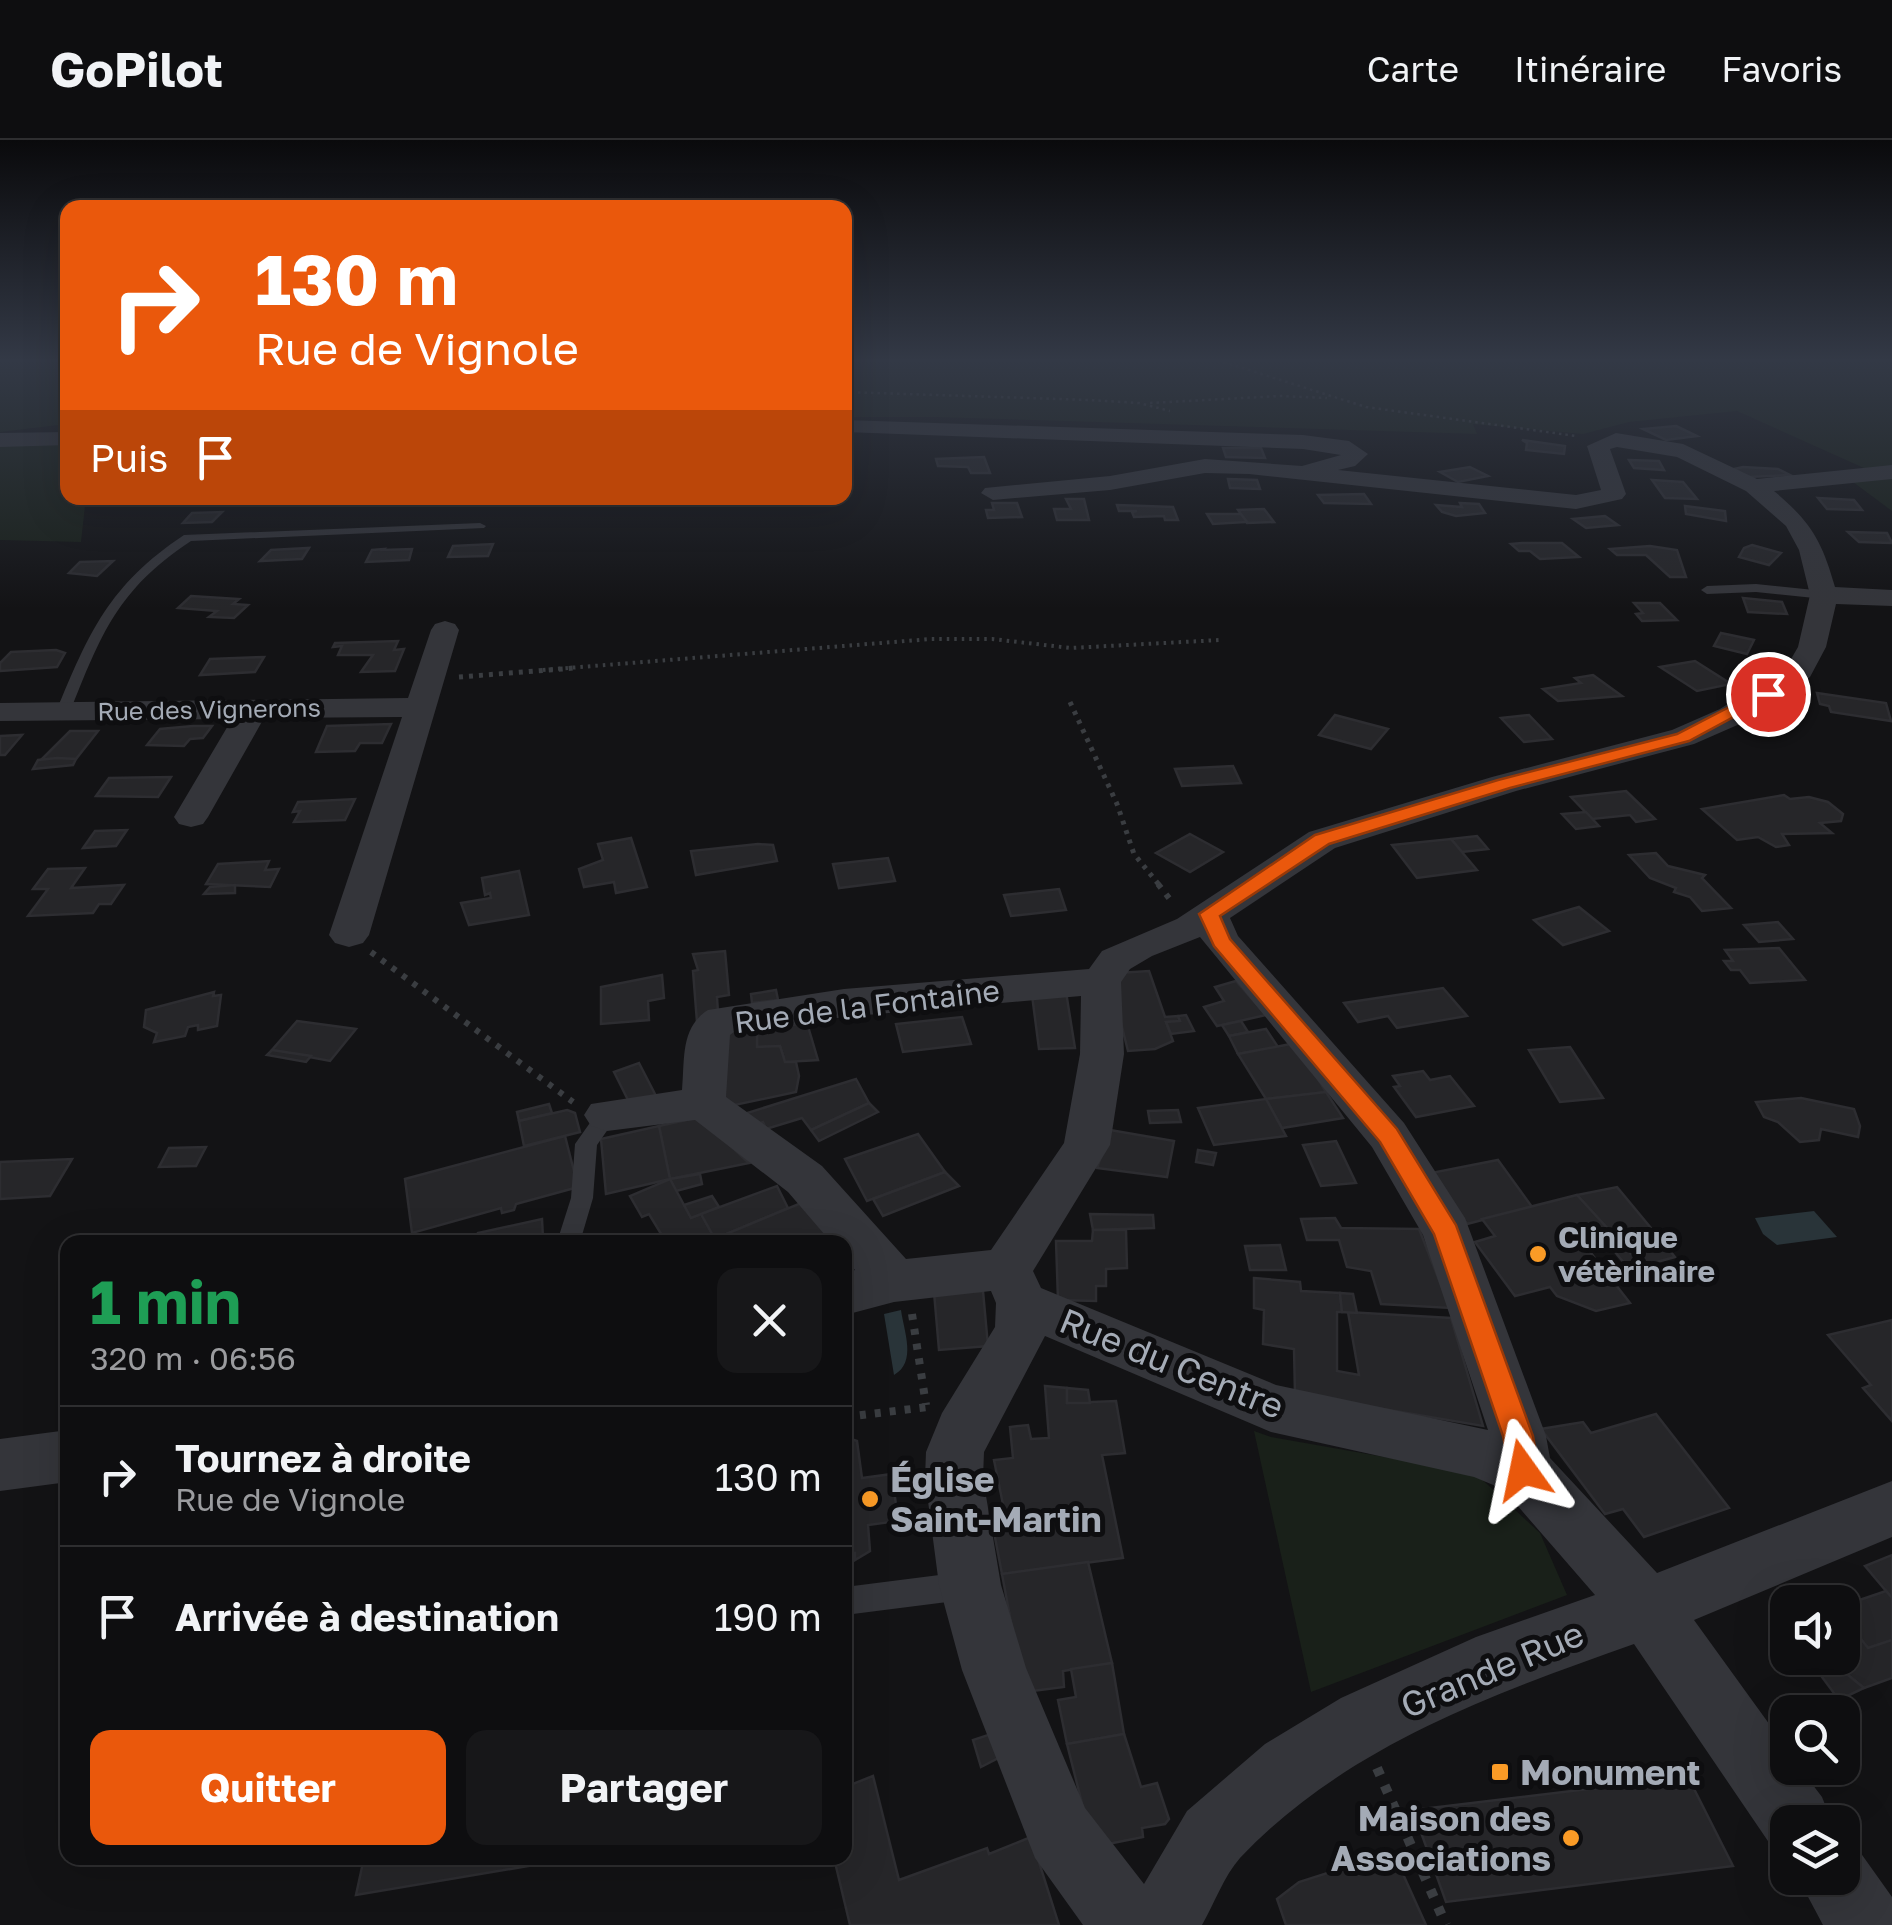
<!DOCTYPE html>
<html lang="fr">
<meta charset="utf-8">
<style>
body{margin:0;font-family:"Golos Text",sans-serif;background:#171719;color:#f1f3f6;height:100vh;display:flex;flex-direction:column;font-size:38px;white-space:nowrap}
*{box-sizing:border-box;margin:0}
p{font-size:32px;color:#9b9c9f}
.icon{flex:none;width:55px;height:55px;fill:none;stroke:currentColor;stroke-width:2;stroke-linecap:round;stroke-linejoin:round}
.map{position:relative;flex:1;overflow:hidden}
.details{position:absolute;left:60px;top:1095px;width:792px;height:630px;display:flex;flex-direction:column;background:#0e0e10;border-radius:20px;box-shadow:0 10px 40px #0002,0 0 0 2px #2e2e30}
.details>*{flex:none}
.top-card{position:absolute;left:60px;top:60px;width:792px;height:305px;border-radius:20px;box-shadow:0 10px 40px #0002,0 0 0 2px #2e2e30;background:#ea580c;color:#fff;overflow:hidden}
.controls{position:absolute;left:1770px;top:1445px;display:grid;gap:20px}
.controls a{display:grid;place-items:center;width:90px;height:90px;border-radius:20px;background:#0e0e10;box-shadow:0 10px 40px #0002,0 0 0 2px #2e2e30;font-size:50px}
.pin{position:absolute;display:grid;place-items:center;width:85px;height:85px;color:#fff;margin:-42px;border:5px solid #fff;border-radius:50%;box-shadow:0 2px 10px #0007}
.me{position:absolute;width:110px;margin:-55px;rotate:348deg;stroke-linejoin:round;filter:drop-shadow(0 0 8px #0008)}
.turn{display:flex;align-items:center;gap:35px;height:210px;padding:0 30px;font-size:45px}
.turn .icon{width:130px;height:130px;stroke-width:2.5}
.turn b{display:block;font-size:70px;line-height:85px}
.then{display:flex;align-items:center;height:95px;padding:0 30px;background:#0003;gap:20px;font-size:38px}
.round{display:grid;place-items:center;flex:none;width:105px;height:105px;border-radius:20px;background:#171719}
.headline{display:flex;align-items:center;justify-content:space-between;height:170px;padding:0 30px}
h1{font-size:60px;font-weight:700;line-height:75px;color:#1e9e55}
.cta{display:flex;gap:20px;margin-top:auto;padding:20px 30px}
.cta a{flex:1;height:115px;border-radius:20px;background:#ea580c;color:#fff;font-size:40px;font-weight:700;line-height:115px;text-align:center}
.cta a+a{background:#171719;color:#f1f3f6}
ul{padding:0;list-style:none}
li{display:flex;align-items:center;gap:30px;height:140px;padding:0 30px;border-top:2px solid #2e2e30}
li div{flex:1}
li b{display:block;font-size:38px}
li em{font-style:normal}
header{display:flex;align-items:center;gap:60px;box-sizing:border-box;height:140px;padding:0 50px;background:#0e0e10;border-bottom:2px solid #2e2e30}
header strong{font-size:48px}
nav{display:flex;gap:55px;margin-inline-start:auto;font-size:35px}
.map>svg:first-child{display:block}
</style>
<header>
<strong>GoPilot</strong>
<nav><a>Carte</a><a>Itinéraire</a><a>Favoris</a></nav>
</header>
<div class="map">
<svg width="1892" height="1785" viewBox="0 0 1892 1785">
<rect width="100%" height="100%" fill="#131315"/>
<g fill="#192019">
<path d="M0 220H67V284L0 292Z"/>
<path d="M845 220H1892V371L1853 342 1884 337 1737 271 1629 282 1583 294 1473 284 1477 294 935 277H845Z"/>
<path d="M67 303 68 358H94L85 366 81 402 0 400V305Z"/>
<path d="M1254 1291 1271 1297 1475 1333 1540 1393 1567 1455 1311 1552Z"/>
</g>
<g fill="#293439">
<path d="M1814 1071 1837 1097 1777 1105 1763 1094 1755 1078Z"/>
<path d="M901 1170C904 1192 917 1222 894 1235L884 1174Z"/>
</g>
<g fill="#262629" stroke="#2d2d31" stroke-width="2.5">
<path d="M1676 286 1697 296 1666 300 1643 289Z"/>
<path d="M1522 300 1565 306 1564 314 1526 310 1527 303Z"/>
<path d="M1223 308H1261L1265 318 1226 317Z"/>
<path d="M984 317 990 333H971L968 327 938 326 936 319Z"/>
<path d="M1629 320 1659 321 1664 330 1634 328Z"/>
<path d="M1470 327 1488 336 1458 342 1440 332Z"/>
<path d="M1743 327 1778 329 1790 335 1748 337 1734 329Z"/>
<path d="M1228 339 1257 340 1260 349 1230 348Z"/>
<path d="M1652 340 1683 342 1697 359 1665 358Z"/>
<path d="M1364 354 1371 364 1324 363 1318 355Z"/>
<path d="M1818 358 1854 360 1862 370 1827 369Z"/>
<path d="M1066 359H1084L1089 380H1057L1054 369H1071Z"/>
<path d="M992 363H1017L1022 377 988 378 986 370H994Z"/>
<path d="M1460 363 1479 364 1485 373 1456 376 1442 372 1436 365 1462 367Z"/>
<path d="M1117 365 1173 367 1178 380H1165L1164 376 1134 377 1132 372 1137 371H1119Z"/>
<path d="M1685 366 1725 371 1726 381 1686 374Z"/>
<path d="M1264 369 1274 382 1247 383 1238 370Z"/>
<path d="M222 372 212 382 183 383 192 373Z"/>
<path d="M1207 374H1241L1247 382 1213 384Z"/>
<path d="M1605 376 1618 385 1586 388 1573 379Z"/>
<path d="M1848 392 1887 393 1892 403 1859 402Z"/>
<path d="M1522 403H1562L1579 417 1540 419 1530 411H1519L1511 404Z"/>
<path d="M493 404 488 416 448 417 453 406Z"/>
<path d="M1752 405 1781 413 1769 425 1739 417 1744 408Z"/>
<path d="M1650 406 1677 410 1686 437H1670L1646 415H1617L1610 409Z"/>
<path d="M309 408 302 419 260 421 271 410Z"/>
<path d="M384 409 383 410 412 409 409 420 366 422 372 410Z"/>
<path d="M113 421 97 436 69 433 80 422Z"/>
<path d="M191 456 239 459 233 464 248 465 234 478 209 477 217 471 178 468Z"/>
<path d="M1743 458 1782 462 1787 474 1748 472Z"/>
<path d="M1634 463H1660L1677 480 1642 481 1636 474 1643 473Z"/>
<path d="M1721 493 1754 500 1747 514 1714 506Z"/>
<path d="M398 501 394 510 404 509 395 531 361 532 373 515H338L342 506 333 507 335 503Z"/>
<path d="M56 510 65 513 57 527 0 531V523L11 512Z"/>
<path d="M264 517 255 532 200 535 210 519Z"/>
<path d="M1695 521 1731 544 1697 551 1660 527Z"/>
<path d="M1593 535 1622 556 1558 561 1543 549 1581 543 1575 538Z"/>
<path d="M1817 553 1886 563 1891 581 1831 572 1829 566 1820 564Z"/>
<path d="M1335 575 1388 589 1371 609 1319 595Z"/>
<path d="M1529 575 1552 599 1524 602 1501 578Z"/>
<path d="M391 584 382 603H360L355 611 316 612 327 586Z"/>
<path d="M193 586H212L203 598 190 599 184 606 147 605 160 589Z"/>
<path d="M70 591H98L76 619 41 620Z"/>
<path d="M22 595 5 615H0V596Z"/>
<path d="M57 618 76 619 73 625 33 629 38 620Z"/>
<path d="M1233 626 1241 643 1182 646 1175 629Z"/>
<path d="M171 637 158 657 96 656 109 638Z"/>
<path d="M1626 651 1655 679 1636 682 1630 675 1592 679 1571 657Z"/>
<path d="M1784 655 1790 659 1809 657 1828 662 1843 674 1841 681 1820 683 1832 693 1782 694 1789 705 1776 707 1758 697 1737 700 1702 669Z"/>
<path d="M355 659 345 680 294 682 300 671 293 672 298 662Z"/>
<path d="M1586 672 1599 686 1576 689 1562 674Z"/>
<path d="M127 690 116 706 83 708 95 691Z"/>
<path d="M1190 694 1223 712 1190 732 1156 713Z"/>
<path d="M1477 696 1488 709 1462 712 1451 699Z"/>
<path d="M631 698 647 747 616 753 614 742 584 747 579 729 603 720 598 704Z"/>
<path d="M1451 699 1477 730 1417 738 1392 705Z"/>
<path d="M758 704 773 705 777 721 696 735 691 711Z"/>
<path d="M1656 713 1668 726 1705 735 1702 738 1731 768 1702 771 1690 757 1674 752 1676 748 1650 738 1629 715Z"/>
<path d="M888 718 895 741 839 748 833 724Z"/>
<path d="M269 721 265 730 279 729 270 747 206 744 218 724Z"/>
<path d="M85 728 71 748 124 745 111 764H99L93 773 28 776 48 749H33L48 729Z"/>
<path d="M519 731 529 775 469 785 461 763 491 758 490 753 485 755 482 738Z"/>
<path d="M235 745V753L204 754 210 747Z"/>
<path d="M1059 749 1066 770 1011 776 1004 755Z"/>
<path d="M1579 767 1609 791 1563 805 1534 780Z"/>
<path d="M1778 782 1793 799 1759 802 1744 785Z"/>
<path d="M1779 808 1805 840 1750 843 1740 830H1731L1724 821H1733L1725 810Z"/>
<path d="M725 811 729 855 717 857 718 873 697 882 693 831 698 830 693 814Z"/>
<path d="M1149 831 1165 877 1178 876 1180 881 1166 882 1173 901 1155 909 1128 911 1118 871V833Z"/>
<path d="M662 835 664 858 648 861 649 880 601 884V847Z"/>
<path d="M1236 841 1266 875 1217 886 1204 867 1224 861 1215 847Z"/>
<path d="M1443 848 1467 876 1397 888 1388 876 1358 882 1344 863Z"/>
<path d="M776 850 778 860 752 863 751 854Z"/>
<path d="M214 852 213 856 221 855 217 886 198 890V885L188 887 185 896 154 902 157 893 144 887 146 870Z"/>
<path d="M1066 852 1075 908 1039 909 1032 855Z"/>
<path d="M1186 875 1194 891 1171 894 1166 882 1180 881 1178 876Z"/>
<path d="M962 877 971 904 903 912 896 884Z"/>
<path d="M297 881 356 889 330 921 272 910Z"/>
<path d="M1241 881 1248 892 1229 896 1222 885Z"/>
<path d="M807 883 818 920 785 922 780 906 757 907V889Z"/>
<path d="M757 889V907L780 906 785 922H796L799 936 796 952 725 967 724 892Z"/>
<path d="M1266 889 1278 907 1238 914 1229 896Z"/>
<path d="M1296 903 1326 952 1266 959 1238 914Z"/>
<path d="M1570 907 1603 958 1560 962 1529 910Z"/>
<path d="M272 910 311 916 306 922 267 915Z"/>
<path d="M639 923 656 956 630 964 614 932Z"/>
<path d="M1423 931 1430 940 1450 936 1474 966 1416 977 1394 947 1400 946 1393 936Z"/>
<path d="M856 939 869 963 811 990 802 978 766 989 763 982 748 987 741 975Z"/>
<path d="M1326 952 1343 978 1282 988 1266 959Z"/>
<path d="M1801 958 1854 969 1860 986 1858 997 1821 989 1819 1000 1800 1002 1778 982 1764 977 1756 962Z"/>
<path d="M1266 959 1286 996 1214 1005 1198 968Z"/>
<path d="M869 963 878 972 819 1001 811 990Z"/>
<path d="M549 964 552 973 519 981 517 972Z"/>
<path d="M567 970 575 973 580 992 524 1006 519 981Z"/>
<path d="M1178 970 1181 982 1150 983 1148 971Z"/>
<path d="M700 977 749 1023 670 1039 659 986Z"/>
<path d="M659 986 670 1039 606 1054 601 999Z"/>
<path d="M1110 990 1174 1001 1167 1037 1097 1028Z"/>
<path d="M918 994 945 1032 867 1061 845 1019Z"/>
<path d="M565 996 578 1047 516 1064 514 1070 502 1073 501 1068 412 1093 405 1039Z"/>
<path d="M1336 1001 1356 1043 1321 1046 1303 1005Z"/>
<path d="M206 1007 196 1026 159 1027 169 1008Z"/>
<path d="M1198 1010 1216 1013 1213 1025 1196 1022Z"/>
<path d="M72 1019 50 1056 0 1059V1022Z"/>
<path d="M1498 1020 1532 1067 1467 1084 1431 1033Z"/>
<path d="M945 1032 959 1046 883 1076 873 1059Z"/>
<path d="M700 1034 702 1044 676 1051 670 1039Z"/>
<path d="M670 1039 691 1078 701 1074 715 1099 719 1097 721 1102H666L649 1074 642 1077 630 1056Z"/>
<path d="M777 1046 788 1068 715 1099 701 1074Z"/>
<path d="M1617 1047 1675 1117 1642 1126 1577 1055Z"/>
<path d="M1577 1055 1642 1126 1629 1129 1593 1085 1573 1090 1630 1163 1596 1171 1557 1156 1550 1147 1515 1156 1475 1102 1495 1096 1482 1079Z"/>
<path d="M712 1056 719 1067 691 1078 684 1065Z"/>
<path d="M806 1061 834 1102H721L719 1097Z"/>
<path d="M1090 1074 1153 1075 1154 1088 1093 1090Z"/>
<path d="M1335 1078 1341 1088 1419 1089 1450 1168 1381 1164 1371 1131 1347 1127 1339 1100H1307L1301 1079Z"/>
<path d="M542 1079 543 1098 556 1097V1102H478V1093Z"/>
<path d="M1093 1090H1126L1127 1128 1106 1129V1146H1096V1161L1058 1160 1056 1101H1092Z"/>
<path d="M1280 1105 1286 1130H1250L1245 1106Z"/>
<path d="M1254 1138 1300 1142 1301 1151 1340 1153 1342 1172H1337V1231L1359 1235 1348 1172 1451 1178 1483 1286 1295 1254 1294 1209 1263 1204 1264 1170 1254 1168Z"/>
<path d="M983 1151 988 1206 939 1210 934 1152Z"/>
<path d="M1340 1153 1353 1154 1357 1173 1342 1172Z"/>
<path d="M1892 1180V1281L1863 1248 1871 1245 1828 1195Z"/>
<path d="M1045 1246 1067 1248V1263L1116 1261 1125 1313 1102 1315 1123 1418 1002 1434 993 1387 1007 1384 994 1320 1013 1318 1010 1287 1028 1285 1031 1299 1049 1298Z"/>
<path d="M1067 1248 1088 1250 1090 1263H1067Z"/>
<path d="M1656 1274 1729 1368 1644 1397 1623 1369 1605 1374 1541 1289 1583 1282 1591 1293Z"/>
<path d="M845 1297 857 1301 862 1338 892 1334 898 1381 868 1385 870 1411 855 1420V1413L845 1414Z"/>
<path d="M1892 1415V1458L1865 1426Z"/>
<path d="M1088 1422 1112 1523 1063 1531 1064 1547 1024 1552 1002 1434Z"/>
<path d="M1886 1451 1892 1458V1500L1868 1508 1842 1479V1466Z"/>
<path d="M1845 1478 1868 1508 1892 1500V1538L1864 1548 1827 1518H1842Z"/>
<path d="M1808 1518H1827L1864 1548 1839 1560Z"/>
<path d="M1112 1523 1124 1594 1067 1604 1058 1560 1076 1557 1071 1529Z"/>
<path d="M997 1592 1004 1615 981 1627 973 1600Z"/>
<path d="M1124 1594 1141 1647 1157 1643 1169 1679 1165 1684 1142 1688 1143 1697 1093 1707 1067 1604Z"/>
<path d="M873 1636 899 1740 987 1708 989 1714 1031 1697 1059 1785H850L834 1718H845V1647Z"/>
<path d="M1688 1637 1733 1726 1446 1762 1413 1670Z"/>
<path d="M1393 1712 1426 1785H1286L1277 1759 1299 1742Z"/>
<path d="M364 1718H546V1723L356 1755Z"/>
</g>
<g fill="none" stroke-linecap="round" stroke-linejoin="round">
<g stroke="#3a3d41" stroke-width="2.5" stroke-dasharray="2.5 4" stroke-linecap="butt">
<path d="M1217 220 1366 267 1576 296"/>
<path d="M845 252 1089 260 1139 263 1170 271"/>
<path d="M1150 263 1280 256 1327 258"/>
</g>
<path stroke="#3a3d41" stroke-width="4" stroke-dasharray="2.5 5" stroke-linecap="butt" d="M543 530 931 499H992L1071 508 1220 500"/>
<g stroke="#3a3d41" stroke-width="5" stroke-dasharray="4 6" stroke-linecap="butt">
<path d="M459 537 574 528"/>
<path d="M1070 562 1117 664 1134 714 1160 746"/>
</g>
<g stroke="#3a3d41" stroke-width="6" stroke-dasharray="5 8" stroke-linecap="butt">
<path d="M1158 744 1172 762"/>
<path d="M371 812 573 962"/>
</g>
<g stroke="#3a3d41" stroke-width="8" stroke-dasharray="6 9" stroke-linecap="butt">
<path d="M912 1174 926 1265"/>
<path d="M845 1277 928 1267"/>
</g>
<path stroke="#3a3d41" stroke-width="10" stroke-dasharray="8 11" stroke-linecap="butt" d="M1377 1628 1446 1785"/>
<g fill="#34353a" fill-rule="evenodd">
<path d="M480 383 486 386 484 388 191 401C118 449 101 494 70 572L63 576 56 572C89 492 109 445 184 395Z"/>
<path d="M1756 444 1824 451 1830 455 1824 459 1756 452 1707 454 1701 450 1707 446Z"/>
<path d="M607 967 615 970 618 975 597 1005 593 1058 580 1102H557L571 1058 575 1004 599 970Z"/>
<path d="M963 1432 973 1436 978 1446 973 1456 963 1460 845 1475V1447Z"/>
</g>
<g fill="#34353a" fill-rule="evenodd">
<path d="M845 280 1303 295 1349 301 1368 314 1355 326 1338 330 1576 355 1601 350 1587 306 1616 293 1683 304 1757 339 1892 325V339L1774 351C1811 382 1822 401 1835 447L1892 450V466L1836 464 1826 507 1810 537 1742 583 1694 604 1516 651 1335 708 1230 778 1238 796 1404 983 1465 1078 1546 1296 1550 1318 1657 1433 1892 1341V1397L1694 1480 1788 1610V1628H1800L1822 1657 1832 1682H1788V1713L1772 1707 1634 1504C1493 1554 1345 1607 1240 1718 1224 1736 1214 1764 1202 1785H1083L1035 1718 962 1530 939 1445 925 1338 926 1312 942 1273 995 1187 996 1163 991 1151 894 1162 845 1175V1133L855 1130 845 1119V1102H831L788 1052 695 980 607 991 591 986 584 975 591 964 682 950C685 919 680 888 708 870L844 849 1089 829 1102 811 1177 779 1309 692 1492 637 1672 590 1720 569 1787 526 1798 507 1810 455 1799 410 1786 386 1746 351 1677 317 1617 307 1610 309 1626 354 1622 359 1576 369 1249 334 1205 333 1110 350 993 360 981 353 985 348 1110 336 1205 319 1302 326 1341 315 1303 309 845 292ZM1200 797 1372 1007 1423 1095 1488 1290 1276 1245 1041 1148 1033 1131 1110 1005 1124 914 1121 842 1130 829 1152 816ZM1081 856 1080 914 1064 1003 991 1110 906 1119 822 1026 726 957 730 895 734 892 844 877ZM1045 1196 1271 1292 1474 1337 1503 1349 1595 1455 1476 1497 1341 1558 1265 1604 1187 1671 1144 1744 1085 1668 1026 1528 1001 1445 983 1338 984 1312Z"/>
<path d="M68 292V305L0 307V293Z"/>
<path d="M445 481 455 484 459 490 369 795 363 803 349 807 335 803 329 795 402 577 264 578 208 677 203 684 191 687 179 684 174 677 232 579 0 581V563L408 558 431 490 435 484Z"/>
<path d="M68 1290V1342L0 1351V1299Z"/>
<path d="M1842 1705 1860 1712 1892 1757V1785H1823L1798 1738H1842Z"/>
</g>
</g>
<linearGradient id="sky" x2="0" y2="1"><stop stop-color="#0a0a0c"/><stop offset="0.47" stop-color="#333946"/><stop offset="1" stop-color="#333946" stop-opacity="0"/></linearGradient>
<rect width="1892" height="469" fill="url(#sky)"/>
<path fill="#ea580c" stroke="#983908" stroke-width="2.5" d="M1762 550 1776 554 1689 601 1510 648 1329 704 1220 776 1230 799 1397 989 1456 1085 1533 1296 1539 1330 1534 1340 1523 1344 1512 1340 1503 1296 1434 1094 1380 1002 1214 806 1199 774 1315 695 1498 640 1677 594Z"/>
<g fill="#fa9b26" stroke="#0e0e10" stroke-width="4">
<circle cx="1538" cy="1114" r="10"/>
<circle cx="870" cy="1359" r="10"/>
<rect x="1490" y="1622" width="20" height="20" rx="5"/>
<circle cx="1571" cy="1698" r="10"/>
</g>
<g text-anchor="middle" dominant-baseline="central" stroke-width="10" stroke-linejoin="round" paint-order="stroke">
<g font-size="25" fill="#a4abb6" stroke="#0e0e10">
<text transform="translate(209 569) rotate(-1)">Rue des Vignerons</text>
</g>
<g font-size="30" fill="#a4abb6" stroke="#0e0e10">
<text transform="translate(867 866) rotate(-7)">Rue de la Fontaine</text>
</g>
<g font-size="30" font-weight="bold" fill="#a4abb6" stroke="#0e0e10" text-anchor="start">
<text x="1558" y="1097">Clinique<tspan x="1558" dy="34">vétèrinaire</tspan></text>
</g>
<g font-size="35" fill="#a4abb6" stroke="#0e0e10">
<text transform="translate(1172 1223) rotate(22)">Rue du Centre</text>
<text transform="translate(1492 1529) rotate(-23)">Grande Rue</text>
</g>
<g font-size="35" font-weight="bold" fill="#a4abb6" stroke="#0e0e10" text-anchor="start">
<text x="890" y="1339">Église<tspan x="890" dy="40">Saint-Martin</tspan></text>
<text x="1520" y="1632">Monument</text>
<text x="1551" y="1678" text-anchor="end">Maison des<tspan x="1551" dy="40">Associations</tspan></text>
</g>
</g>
</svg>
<div class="controls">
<a><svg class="icon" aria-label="sound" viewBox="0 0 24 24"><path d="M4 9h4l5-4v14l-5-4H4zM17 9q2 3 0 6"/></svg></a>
<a><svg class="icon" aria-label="search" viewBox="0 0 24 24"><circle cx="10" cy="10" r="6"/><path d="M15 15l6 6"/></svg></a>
<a><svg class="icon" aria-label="layers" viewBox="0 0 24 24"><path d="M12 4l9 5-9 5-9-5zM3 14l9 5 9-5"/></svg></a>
</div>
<div class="pin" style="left:1768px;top:554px;background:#d93025"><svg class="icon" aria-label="arrive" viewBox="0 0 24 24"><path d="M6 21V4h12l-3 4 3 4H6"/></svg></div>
<svg class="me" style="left:1523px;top:1330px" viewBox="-20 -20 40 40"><path d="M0-17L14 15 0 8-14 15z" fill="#ea580c" stroke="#fff" stroke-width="4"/></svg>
<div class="top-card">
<div class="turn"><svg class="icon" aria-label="right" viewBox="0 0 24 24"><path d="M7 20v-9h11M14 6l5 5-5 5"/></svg><div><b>130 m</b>Rue de Vignole</div></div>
<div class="then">Puis<svg class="icon" aria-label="arrive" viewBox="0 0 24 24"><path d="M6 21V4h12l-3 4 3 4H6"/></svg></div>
</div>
<section class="details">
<div class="headline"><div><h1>1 min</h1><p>320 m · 06:56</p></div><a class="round"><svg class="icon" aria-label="close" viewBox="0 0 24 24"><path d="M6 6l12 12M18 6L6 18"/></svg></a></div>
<ul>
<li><svg class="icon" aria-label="right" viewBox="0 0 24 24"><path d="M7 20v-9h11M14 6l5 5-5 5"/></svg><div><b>Tournez à droite</b><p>Rue de Vignole</p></div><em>130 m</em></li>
<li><svg class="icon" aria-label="arrive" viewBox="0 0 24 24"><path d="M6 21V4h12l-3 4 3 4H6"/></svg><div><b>Arrivée à destination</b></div><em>190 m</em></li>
</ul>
<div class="cta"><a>Quitter</a><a>Partager</a></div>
</section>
</div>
